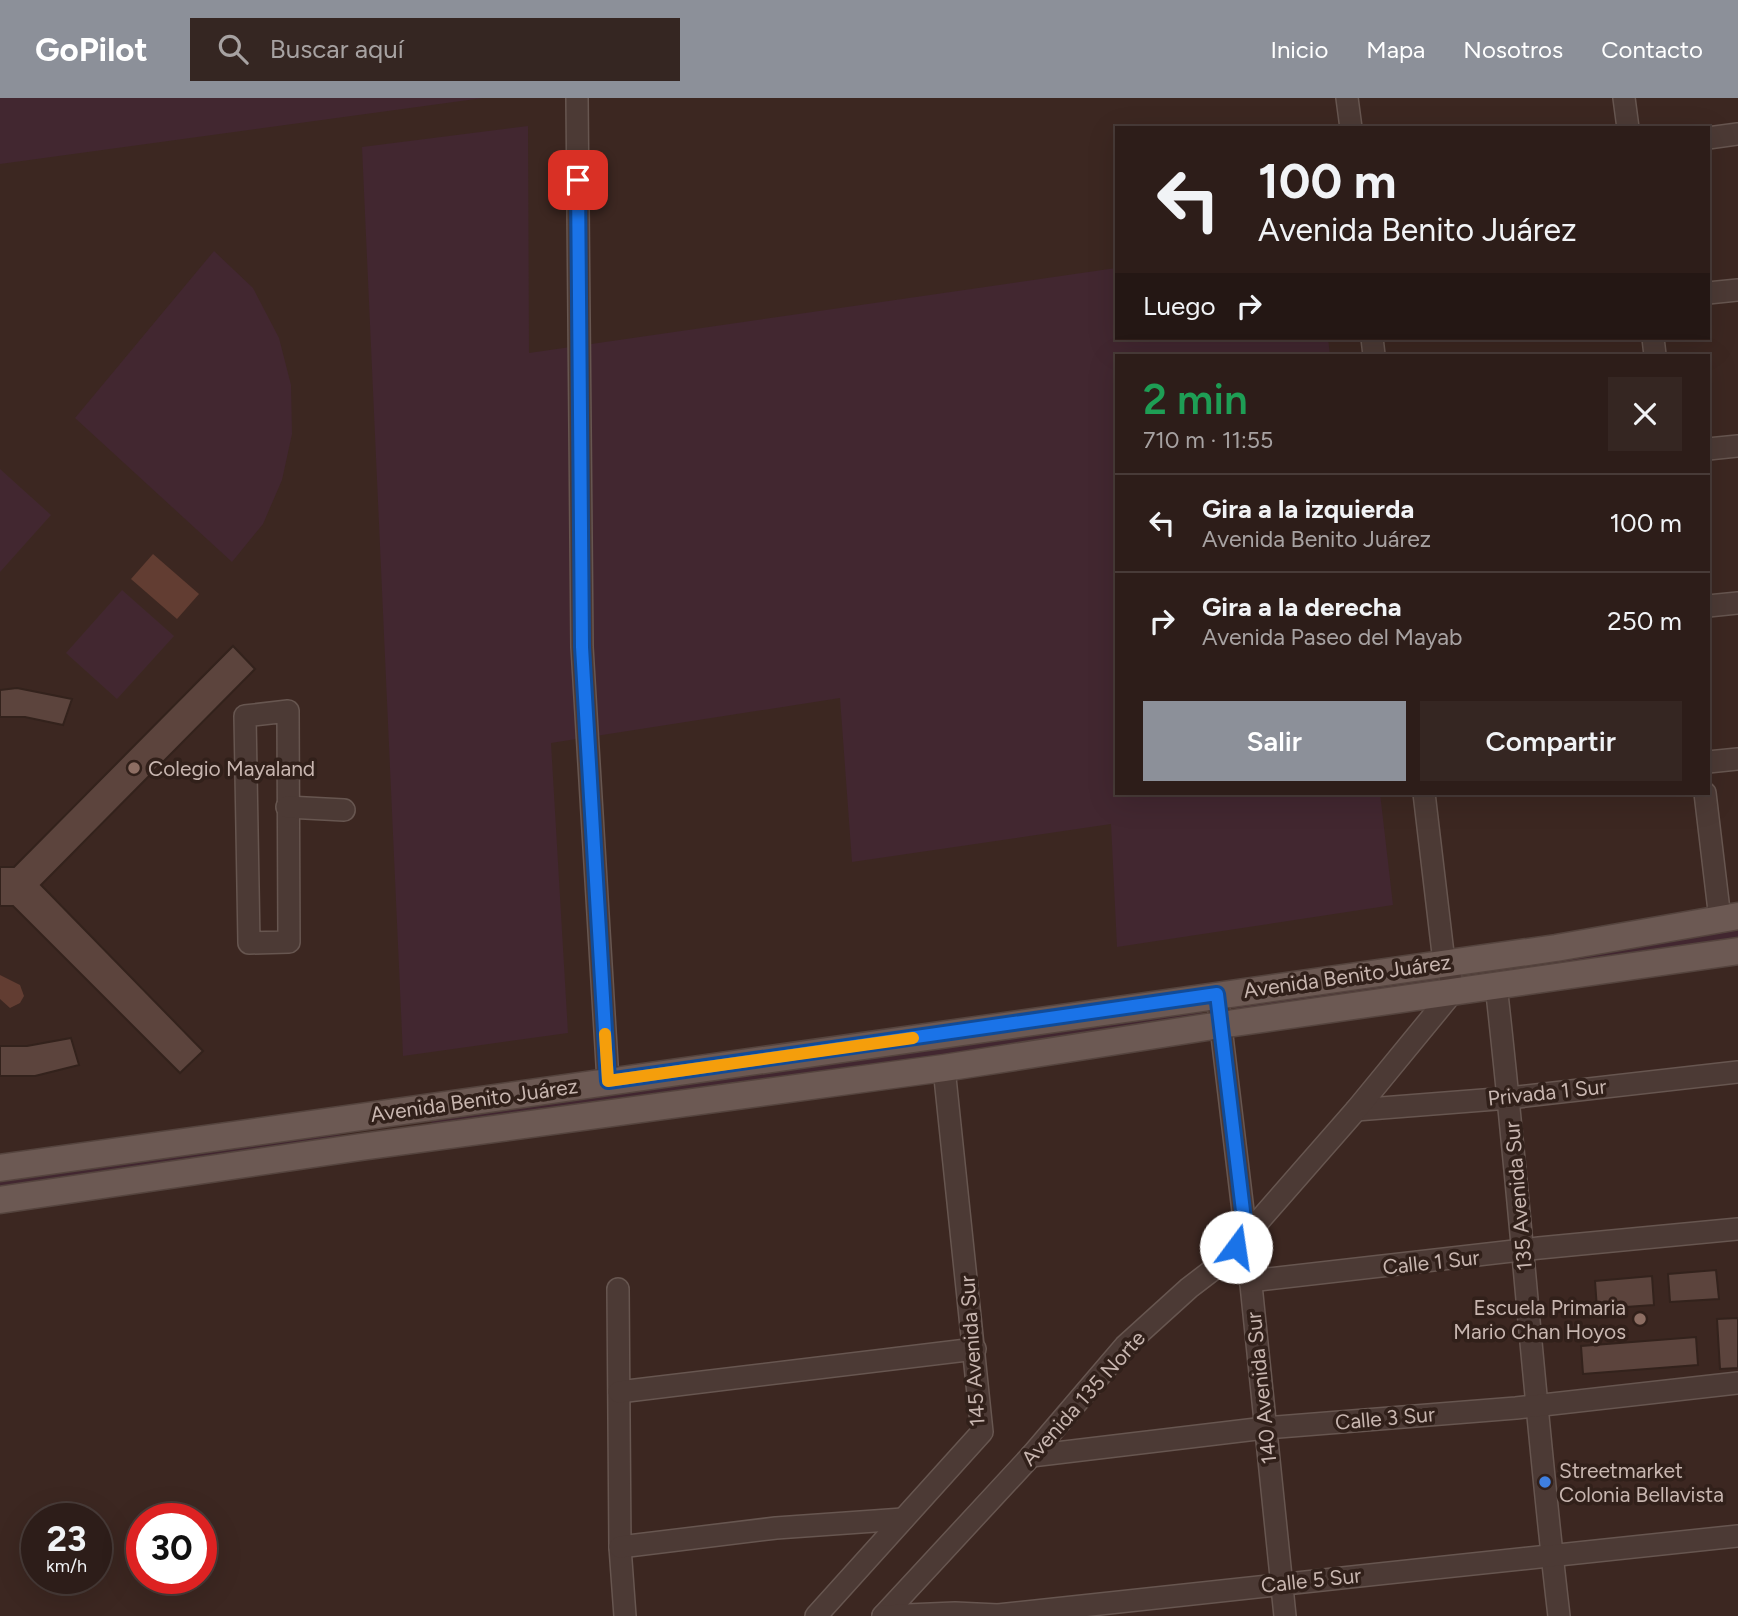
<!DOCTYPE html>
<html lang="es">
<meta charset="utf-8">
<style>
body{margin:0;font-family:Figtree,sans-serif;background:#352622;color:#f1f3f6;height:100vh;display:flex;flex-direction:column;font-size:26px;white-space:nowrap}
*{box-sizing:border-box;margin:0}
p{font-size:23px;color:#a7a2a2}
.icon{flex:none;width:38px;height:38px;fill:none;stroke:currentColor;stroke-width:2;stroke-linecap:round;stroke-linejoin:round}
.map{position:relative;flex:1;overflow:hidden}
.drawer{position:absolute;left:1115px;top:256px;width:595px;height:441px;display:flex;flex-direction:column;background:#2d1d19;border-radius:0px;box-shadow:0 7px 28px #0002,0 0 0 2px #483b38}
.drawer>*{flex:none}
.banner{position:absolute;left:1115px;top:28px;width:595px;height:214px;border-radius:0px;box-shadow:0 7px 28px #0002,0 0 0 2px #483b38;background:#2d1d19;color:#f1f3f6;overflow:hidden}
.speed{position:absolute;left:21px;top:1405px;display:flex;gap:14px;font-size:35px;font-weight:700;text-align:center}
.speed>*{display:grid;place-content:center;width:91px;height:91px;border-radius:50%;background:#2d1d19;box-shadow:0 7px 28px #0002,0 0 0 2px #483b38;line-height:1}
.speed small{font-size:18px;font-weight:400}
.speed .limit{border:10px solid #d22;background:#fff;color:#111}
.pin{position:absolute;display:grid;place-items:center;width:60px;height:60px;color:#fff;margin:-30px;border-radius:14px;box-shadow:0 4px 10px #0006}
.me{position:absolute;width:77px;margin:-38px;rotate:14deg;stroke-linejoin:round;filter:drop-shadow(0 0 5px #0008)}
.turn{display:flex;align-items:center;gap:24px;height:147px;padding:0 28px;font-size:32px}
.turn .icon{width:91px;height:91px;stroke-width:2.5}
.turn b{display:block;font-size:49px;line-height:60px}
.then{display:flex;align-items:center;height:66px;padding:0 28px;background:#0003;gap:14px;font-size:26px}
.round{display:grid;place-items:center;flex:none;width:74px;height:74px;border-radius:0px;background:#352622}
.overview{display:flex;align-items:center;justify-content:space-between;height:119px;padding:0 28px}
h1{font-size:42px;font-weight:600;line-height:52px;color:#1e9e55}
.cta{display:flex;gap:14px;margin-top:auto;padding:14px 28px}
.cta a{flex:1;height:80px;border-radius:0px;background:#8c9099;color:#fff;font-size:28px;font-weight:600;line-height:80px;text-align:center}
.cta a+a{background:#352622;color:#f1f3f6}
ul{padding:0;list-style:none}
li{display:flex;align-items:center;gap:21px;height:98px;padding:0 28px;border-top:2px solid #483b38}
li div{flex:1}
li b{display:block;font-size:26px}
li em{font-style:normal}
header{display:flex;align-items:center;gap:42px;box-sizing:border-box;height:98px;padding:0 35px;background:#8c9099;color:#fff}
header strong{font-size:33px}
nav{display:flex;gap:38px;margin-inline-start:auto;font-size:24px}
.search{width:490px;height:63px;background:#352622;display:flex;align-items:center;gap:18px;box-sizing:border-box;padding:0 24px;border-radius:0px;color:#a7a2a2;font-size:26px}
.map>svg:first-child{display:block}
</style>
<header>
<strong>GoPilot</strong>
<div class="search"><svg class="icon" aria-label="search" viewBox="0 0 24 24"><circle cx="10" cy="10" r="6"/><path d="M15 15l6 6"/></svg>Buscar aquí</div>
<nav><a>Inicio</a><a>Mapa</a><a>Nosotros</a><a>Contacto</a></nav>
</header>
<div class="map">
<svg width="1738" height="1518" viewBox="0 0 1738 1518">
<rect width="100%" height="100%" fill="#3c2721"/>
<g fill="#422730">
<path d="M0 0H483L0 66Z"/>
<path d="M528 28 529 255 1116 170V240H1328L1330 257H1116V695H1380L1393 807 1117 849 1111 726 852 764 840 600 551 645 568 935 403 958 362 49Z"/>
<path d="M214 153 253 190 279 240 291 287 292 336 282 382 263 426 232 464 75 320Z"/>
<path d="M0 371 51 417 0 474Z"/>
<path d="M122 492 174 538 117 601 66 555Z"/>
<path d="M1738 828V844L1467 878 1466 874Z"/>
<path d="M1436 878 1438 885 1236 914 1235 908Z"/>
<path d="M1199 912 1204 916 1203 920 436 1029 429 1022Z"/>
<path d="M338 1033 341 1039 0 1090V1080Z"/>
</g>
<g fill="#623d32">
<path d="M153 456 199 496 177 521 131 481Z"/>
<path d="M0 877 20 887 24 898 20 905 10 910 0 901Z"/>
</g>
<g fill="#5c443d" stroke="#33221c" stroke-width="2">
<path d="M233 548 255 571 41 787 203 953 180 975 13 808H0V769H14Z"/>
<path d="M17 590 72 601 63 627 25 619H0V592Z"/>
<path d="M71 940 79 967 35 978H0V948H27Z"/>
<path d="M1716 1172 1719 1201 1670 1204 1668 1176Z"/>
<path d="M1652 1178 1654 1207 1597 1211 1595 1183Z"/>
<path d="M1738 1220V1270L1720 1271 1717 1221Z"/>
<path d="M1696 1239 1698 1267 1583 1276 1581 1248Z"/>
</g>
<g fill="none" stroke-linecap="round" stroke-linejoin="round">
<defs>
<g id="minor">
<path d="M577 0 582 549 608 983"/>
<path d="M1347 0 1351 30"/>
<path d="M1624 0 1628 30"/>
<path d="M1708 40 1738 36"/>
<path d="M1708 195 1738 192"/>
<path d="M1372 240 1374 257"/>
<path d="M1653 240 1655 257"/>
<path d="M1708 351 1738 348"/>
<path d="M1708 508 1738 505"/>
<path d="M288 613 289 844 249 845 245 618Z"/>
<path d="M1708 664 1738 661"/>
<path d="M1705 695 1720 821"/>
<path d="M287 709 344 712"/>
<path d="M1496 887C1520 1097 1534 1308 1559 1518"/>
<path d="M1217 896 1246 1138 1285 1518"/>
<path d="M1356 1012 1509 1000 1738 974"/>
<path d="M1250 1183 1539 1150 1738 1131"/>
<path d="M618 1191 620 1449 625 1518"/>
<path d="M619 1294 975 1251"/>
<path d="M1031 1358 1265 1330 1516 1310 1738 1285"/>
<path d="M620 1449 776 1430 903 1421"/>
<path d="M816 1518 982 1334 944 970"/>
<path d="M883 1518 1031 1358 1125 1248 1189 1190 1223 1164 1356 1012 1452 895 1450 875 1444 864 1424 695"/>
<path d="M883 1518 955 1515 998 1517C1245 1489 1491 1465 1738 1438"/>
</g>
<g id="major">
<path d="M0 1070 1556 850 1738 818"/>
<path d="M0 1102 361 1049 944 970 1220 927 1738 853"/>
</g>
</defs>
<use href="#minor" stroke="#675650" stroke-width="24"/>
<use href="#major" stroke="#55443e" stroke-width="29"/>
<use href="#minor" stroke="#4c3a35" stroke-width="21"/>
<use href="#major" stroke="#6c5953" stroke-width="26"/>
</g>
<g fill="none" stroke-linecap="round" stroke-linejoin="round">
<defs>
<path id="route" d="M578 82 582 549 608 983 1217 896 1246 1138 1236 1149"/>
</defs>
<use href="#route" stroke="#114b97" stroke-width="18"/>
<use href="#route" stroke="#1a73e8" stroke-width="12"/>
<path stroke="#f59e0b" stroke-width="12" d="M605 936 608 983 913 940"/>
</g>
<g fill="#8d6e63" stroke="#31201a" stroke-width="2.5">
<circle cx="134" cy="670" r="7"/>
<circle cx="1640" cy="1221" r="7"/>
</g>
<circle fill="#3f7fe0" stroke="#31201a" stroke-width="2.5" cx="1545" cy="1384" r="7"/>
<g text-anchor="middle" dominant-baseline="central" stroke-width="7" stroke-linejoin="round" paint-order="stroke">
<g font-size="21" fill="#c8b6b0" stroke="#31201a" text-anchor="start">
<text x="148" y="670">Colegio Mayaland</text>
<text x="1626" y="1209" text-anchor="end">Escuela Primaria<tspan x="1626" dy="24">Mario Chan Hoyos</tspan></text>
<text x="1559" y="1372">Streetmarket<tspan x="1559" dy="24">Colonia Bellavista</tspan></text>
</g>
<g font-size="21" fill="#c8b6b0" stroke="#31201a">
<text transform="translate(1347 878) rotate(-8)">Avenida Benito Juárez</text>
<text transform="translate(1547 994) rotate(-6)">Privada 1 Sur</text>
<text transform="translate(474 1002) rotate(-8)">Avenida Benito Juárez</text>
<text transform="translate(1518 1098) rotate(-95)">135 Avenida Sur</text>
<text transform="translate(1431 1164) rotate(-6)">Calle 1 Sur</text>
<text transform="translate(972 1253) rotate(-94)">145 Avenida Sur</text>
<text transform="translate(1261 1290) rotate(-96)">140 Avenida Sur</text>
<text transform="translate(1083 1300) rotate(-48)">Avenida 135 Norte</text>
<text transform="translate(1385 1320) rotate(-5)">Calle 3 Sur</text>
<text transform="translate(1311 1482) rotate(-6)">Calle 5 Sur</text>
</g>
</g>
</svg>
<div class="speed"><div>23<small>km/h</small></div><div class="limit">30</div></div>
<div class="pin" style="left:578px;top:82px;background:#d93025"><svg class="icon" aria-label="arrive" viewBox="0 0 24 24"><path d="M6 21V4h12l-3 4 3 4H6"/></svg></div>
<svg class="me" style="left:1236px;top:1149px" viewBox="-20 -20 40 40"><circle r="19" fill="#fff"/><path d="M0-13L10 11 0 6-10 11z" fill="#1a73e8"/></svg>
<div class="banner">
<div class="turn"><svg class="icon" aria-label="left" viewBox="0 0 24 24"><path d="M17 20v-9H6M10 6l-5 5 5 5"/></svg><div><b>100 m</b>Avenida Benito Juárez</div></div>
<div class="then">Luego<svg class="icon" aria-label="right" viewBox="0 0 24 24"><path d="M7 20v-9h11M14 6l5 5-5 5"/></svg></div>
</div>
<section class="drawer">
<div class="overview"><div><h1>2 min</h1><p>710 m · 11:55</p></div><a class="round"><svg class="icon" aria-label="close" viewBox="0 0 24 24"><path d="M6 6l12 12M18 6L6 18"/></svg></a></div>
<ul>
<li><svg class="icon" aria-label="left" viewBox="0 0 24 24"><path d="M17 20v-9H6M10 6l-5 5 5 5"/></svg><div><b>Gira a la izquierda</b><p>Avenida Benito Juárez</p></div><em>100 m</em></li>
<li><svg class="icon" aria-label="right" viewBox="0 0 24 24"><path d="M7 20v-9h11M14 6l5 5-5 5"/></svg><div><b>Gira a la derecha</b><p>Avenida Paseo del Mayab</p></div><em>250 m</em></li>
</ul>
<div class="cta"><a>Salir</a><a>Compartir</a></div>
</section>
</div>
